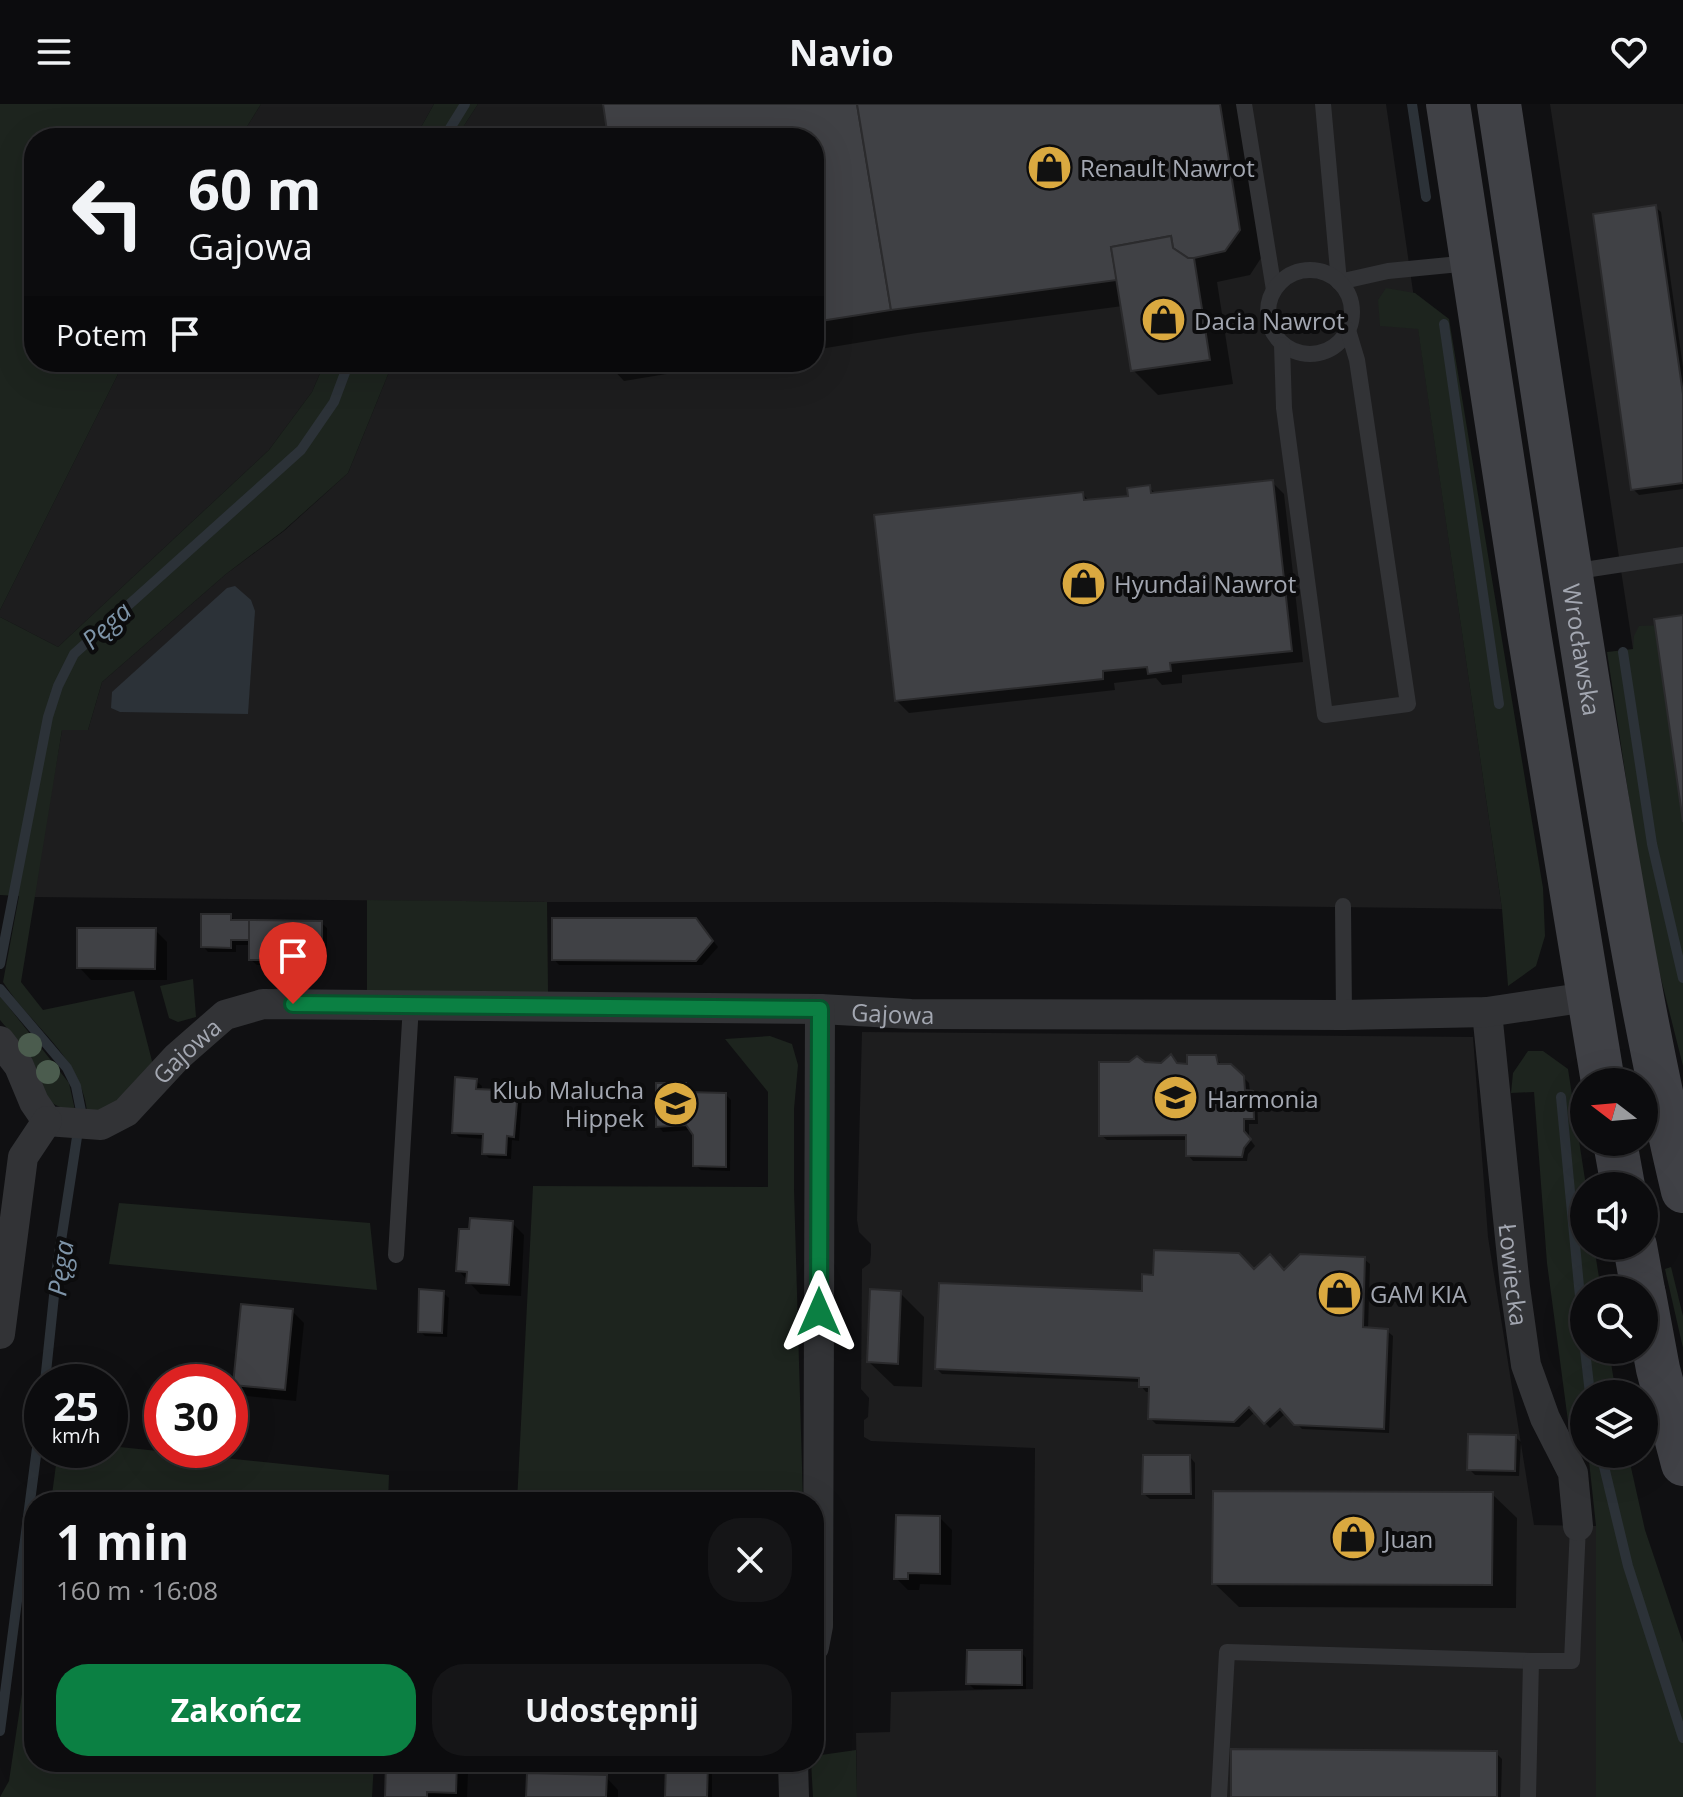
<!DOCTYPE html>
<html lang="pl">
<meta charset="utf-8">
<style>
body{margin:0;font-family:"Open Sans",sans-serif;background:#151517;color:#f1f3f6;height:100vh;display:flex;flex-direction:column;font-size:30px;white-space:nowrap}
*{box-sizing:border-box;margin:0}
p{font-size:26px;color:#9a9b9e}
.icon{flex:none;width:44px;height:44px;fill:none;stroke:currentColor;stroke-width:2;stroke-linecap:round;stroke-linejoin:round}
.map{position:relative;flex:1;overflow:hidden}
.drawer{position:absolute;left:24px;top:1388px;width:800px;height:280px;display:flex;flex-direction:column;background:#0c0c0e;border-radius:32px;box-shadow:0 8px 32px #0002,0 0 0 2px #2c2c2e}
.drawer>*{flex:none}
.top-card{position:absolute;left:24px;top:24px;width:800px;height:244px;border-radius:32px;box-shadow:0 8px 32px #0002,0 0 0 2px #2c2c2e;background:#0c0c0e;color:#f1f3f6;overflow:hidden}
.needle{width:52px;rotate:286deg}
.controls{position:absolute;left:1570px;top:964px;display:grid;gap:16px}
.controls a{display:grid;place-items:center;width:88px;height:88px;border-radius:50%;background:#0c0c0e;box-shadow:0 8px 32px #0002,0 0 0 2px #2c2c2e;font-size:40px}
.speed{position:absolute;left:24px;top:1260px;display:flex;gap:16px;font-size:40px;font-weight:700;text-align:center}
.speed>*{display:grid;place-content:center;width:104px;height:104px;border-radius:50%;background:#0c0c0e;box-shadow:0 8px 32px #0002,0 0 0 2px #2c2c2e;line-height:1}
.speed small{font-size:20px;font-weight:400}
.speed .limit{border:12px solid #d22;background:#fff;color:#111}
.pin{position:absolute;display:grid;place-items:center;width:68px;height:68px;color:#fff;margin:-82px -34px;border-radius:50% 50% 50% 0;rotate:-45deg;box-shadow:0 0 8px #0007}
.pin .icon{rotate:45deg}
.me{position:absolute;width:88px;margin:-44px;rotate:0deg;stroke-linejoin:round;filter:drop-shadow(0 0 6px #0008)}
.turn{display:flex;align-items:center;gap:28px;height:168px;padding:0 32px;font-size:36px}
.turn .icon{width:104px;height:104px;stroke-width:2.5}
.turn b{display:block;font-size:56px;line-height:68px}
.then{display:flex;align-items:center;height:76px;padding:0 32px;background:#0003;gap:16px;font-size:30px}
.round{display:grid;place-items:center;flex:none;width:84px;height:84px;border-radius:32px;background:#151517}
.summary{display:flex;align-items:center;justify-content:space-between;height:136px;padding:0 32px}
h1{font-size:48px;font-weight:700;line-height:60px}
.button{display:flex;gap:16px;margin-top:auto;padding:16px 32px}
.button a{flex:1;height:92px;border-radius:32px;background:#0b8043;color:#fff;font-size:32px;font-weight:700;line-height:92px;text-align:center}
.button a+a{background:#151517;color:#f1f3f6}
header{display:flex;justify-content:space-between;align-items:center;height:104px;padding:0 32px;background:#0c0c0e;font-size:36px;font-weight:700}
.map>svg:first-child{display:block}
</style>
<header><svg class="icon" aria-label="menu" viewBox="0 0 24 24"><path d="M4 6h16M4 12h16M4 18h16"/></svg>Navio<svg class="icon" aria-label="heart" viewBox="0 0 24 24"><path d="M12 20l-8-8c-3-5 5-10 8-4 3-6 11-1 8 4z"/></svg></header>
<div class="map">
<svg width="1683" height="1693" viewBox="0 0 1683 1693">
<rect width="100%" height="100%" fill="#101012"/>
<g fill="#1d1d1e">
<path d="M261 0H434L415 34H240Z"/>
<path d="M478 0H1386L1502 805 933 798H547L33 793 62 626H88L102 578 226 470 284 427 348 369 393 258H814V34H456Z"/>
<path d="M1550 0H1683V820L1633 545Z"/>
<path d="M124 258H325L312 288 269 346 58 543 0 513V506Z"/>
<path d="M862 928 1473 933 1488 1133 1534 1421 1596 1422V1693H857L856 1629 890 1628 891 1588 1033 1585 1035 1344 871 1337 864 1333V1316L868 1313 869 1294 861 1285 862 1165 870 1159 871 1150V1140L859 1128 857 1116Z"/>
</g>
<g fill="#1d241e">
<path d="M0 0H261L240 34H34V258H124L0 506Z"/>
<path d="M434 0H478L456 34H415Z"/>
<path d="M1386 184 1415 189 1449 215 1543 784 1545 832 1536 862 1508 882 1502 805 1418 225 1380 222 1378 196Z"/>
<path d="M325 258H393L348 369 283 427 226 470 102 578 88 626H62L21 878 43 906 134 887 153 961 129 987 101 1009 87 1007C81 953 30 921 3 878L19 792 0 791V513L58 543 269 346 312 288Z"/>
<path d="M1664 521 1683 638V962L1649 827 1607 548 1633 545 1634 532 1639 522Z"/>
<path d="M367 796 547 798 548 889 367 887Z"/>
<path d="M193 875 196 913 178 918 169 914 160 882Z"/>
<path d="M0 892 69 979 75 1006C35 1003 46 975 29 951 21 939 10 928 0 916Z"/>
<path d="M770 932 792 940 798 961 794 1005V1085L803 1398H517L533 1082 768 1083V988L725 935Z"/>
<path d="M1528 947H1543L1568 965 1586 1082 1584 1142H1594L1601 1186H1584V1246H1609L1616 1290H1584V1347L1568 1317 1547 1159 1534 988 1511 989 1513 969Z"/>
<path d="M119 1099 370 1119 377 1186 109 1160Z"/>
<path d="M1671 1163 1683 1212V1244L1665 1165Z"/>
<path d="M110 1342 389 1371 388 1398H51L58 1346H110Z"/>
<path d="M1585 1350H1628L1645 1426 1683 1539V1693H1596V1422L1589 1357Z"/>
<path d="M34 1509V1658H374L372 1693H0L9 1677Z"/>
<path d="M856 1646 857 1693H813L811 1658H814V1652Z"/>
</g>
<path fill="#2c3238" d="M235 482 251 496 255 507 248 610 120 608 111 604 112 588 227 484Z"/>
<g fill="#0007">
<path d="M605 0H1240L1263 151 1250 171 1217 178 1233 280 1158 291 1133 266 1123 202 917 229 814 246V34H610Z"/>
<path d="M1655 103 1661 108 1683 263V385L1639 391 1633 385Z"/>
<path d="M606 258H740L624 277Z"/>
<path d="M1272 378 1284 390 1303 558 1182 571V579L1162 581 1156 574 1114 579 1115 586 909 609 896 596 1083 390 1090 398 1130 394 1150 384 1156 390Z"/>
<path d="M230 812 237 818 321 819 327 824V861H257L251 856V841H236V848H208L203 842Z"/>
<path d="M702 822 718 843 702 861H559L554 855Z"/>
<path d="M155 826 167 838V876H91L79 863Z"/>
<path d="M1216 953 1222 962 1243 973 1249 979 1250 988 1257 994 1258 1020H1249V1034L1255 1042 1248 1050 1247 1057H1193L1188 1051V1036H1107L1101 1031 1144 960 1189 962Z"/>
<path d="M476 977 482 982 481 987 517 989 522 995 519 1037 512 1036 511 1055 489 1054 484 1049V1035L459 1033 454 1028Z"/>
<path d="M686 981 691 990 726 991 731 996 730 1067 701 1066 695 1061 694 1031 691 1026 663 1028 658 1022Z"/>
<path d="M512 1119 524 1131 521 1192 480 1190 458 1166Z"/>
<path d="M1364 1155 1370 1160 1368 1226 1387 1227 1393 1232 1389 1329 1302 1325 1286 1309 1270 1324 1255 1308 1239 1323 1156 1320 1150 1314 1151 1288H1146L1141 1282V1278L942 1270 937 1265 1144 1189 1254 1168H1284Z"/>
<path d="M443 1189 449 1194 447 1233 425 1232 420 1227Z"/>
<path d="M900 1189 924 1213 922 1283 894 1282 869 1258Z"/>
<path d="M292 1207 304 1219 296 1297 247 1292 235 1280Z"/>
<path d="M1515 1333 1521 1338 1519 1372 1475 1371 1469 1365Z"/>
<path d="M1190 1353 1195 1359V1395H1150L1144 1390Z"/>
<path d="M1492 1390 1517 1414 1516 1504 1239 1503 1214 1479Z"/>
<path d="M940 1414 952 1426 951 1481 920 1480 919 1486H908L896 1474Z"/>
<path d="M1021 1548 1026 1554V1585H974L968 1579Z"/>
<path d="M1496 1649 1502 1655 1501 1693H1233Z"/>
<path d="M388 1658H456L468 1670 467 1693H388Z"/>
<path d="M707 1661 712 1667V1693H667Z"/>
<path d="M606 1673 618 1686V1693H528Z"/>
</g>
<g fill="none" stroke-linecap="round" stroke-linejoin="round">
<g stroke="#2c3238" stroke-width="10">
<path d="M1412 0 1426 93"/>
<path d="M444 34 465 0"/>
<path d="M1444 220 1499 600"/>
<path d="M1623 548 1652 740 1683 874"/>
<path d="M0 860 48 613 58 582 74 550 301 346 334 298 349 258"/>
<path d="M0 885 67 964 76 982 81 1007 57 1163 45 1278"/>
<path d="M1561 993 1584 1235"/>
<path d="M1585 1246 1590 1290"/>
<path d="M1601 1350 1628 1462 1683 1634"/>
<path d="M0 1627 40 1321"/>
</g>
</g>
<g fill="#404145" stroke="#2b2b2d" stroke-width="2">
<path d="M603 0H857L891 206 814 218V34H608Z"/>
<path d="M857 0H1220L1240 126 1225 147 1194 154H1188L1173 144 1171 132 1111 143 1117 176 891 206Z"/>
<path d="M1656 101 1683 290V379L1631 386 1593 110Z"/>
<path d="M1171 132 1173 144 1188 154H1194L1210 256 1131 267 1111 143Z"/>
<path d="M1273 376 1292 547 1170 559 1171 567 1148 570 1147 563 1103 567V575L895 597 874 411 1083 388 1084 396 1128 392 1127 384 1150 381 1151 389Z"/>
<path d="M1683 511V718L1654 515Z"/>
<path d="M201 810H231V816H249V836H231V844L201 843Z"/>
<path d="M552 814H696L713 837 696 857 552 856Z"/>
<path d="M249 816 322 817V856H249Z"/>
<path d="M77 824H156L155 865 77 864Z"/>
<path d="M1171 950 1177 959 1187 960V951H1216L1218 960H1231L1244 972 1245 986 1253 987 1254 1015H1244V1027L1251 1035 1244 1044 1242 1053 1186 1052V1031L1099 1032V958H1129L1137 952 1145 958 1161 959Z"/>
<path d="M455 973 477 975 476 985 518 987 514 1033 507 1032 506 1051 482 1050 483 1030 452 1029Z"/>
<path d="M656 979H686V988L726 989V1063L693 1062V1031L686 1021 656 1023Z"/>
<path d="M470 1114 513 1117 509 1181 466 1179 467 1168 456 1167 459 1125H469Z"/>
<path d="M1154 1146 1239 1149 1254 1165 1270 1150 1284 1166 1300 1150 1365 1153 1363 1223 1388 1225 1384 1325 1294 1321 1280 1305 1264 1320 1249 1303 1234 1318 1148 1315 1149 1283H1139V1274L935 1265 939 1179 1142 1187V1170L1153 1171Z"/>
<path d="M419 1185 444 1187 442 1229 418 1228Z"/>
<path d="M870 1185 901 1187 898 1260 867 1258Z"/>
<path d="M241 1200 293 1205 285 1286 233 1281Z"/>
<path d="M1468 1330 1516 1331 1515 1367 1467 1366Z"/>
<path d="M1143 1351H1190L1191 1390H1142Z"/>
<path d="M1213 1387 1493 1388 1492 1481 1212 1480Z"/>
<path d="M896 1411 940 1412V1470L908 1469V1475H894Z"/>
<path d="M967 1546H1022V1581L966 1580Z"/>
<path d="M1231 1645 1497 1647V1693H1231Z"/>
<path d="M386 1658H457L456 1689 427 1688V1693H385Z"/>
<path d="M666 1659H708L707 1693H665Z"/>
<path d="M527 1669 607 1671 606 1693H526Z"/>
</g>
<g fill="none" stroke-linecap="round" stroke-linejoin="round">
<g stroke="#323336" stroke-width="16">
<path d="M1244 0 1274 186"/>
<path d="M1323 0 1339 178 1388 167 1470 159"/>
<circle cx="1310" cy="208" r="42"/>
<path d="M1282 241 1284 304 1325 611 1408 600 1357 256 1348 226"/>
<path d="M1571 468 1683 451"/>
<path d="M1343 802 1344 911"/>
<path d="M396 1151 411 901"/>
<path d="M1219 1693 1227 1548 1531 1557"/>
<path d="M1528 1693 1531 1557H1572L1578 1422"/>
</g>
<g stroke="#323336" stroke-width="30">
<path id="s1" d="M1487 908 1515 1183 1526 1261 1545 1314 1573 1369 1578 1422"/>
<path id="s2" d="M0 937 19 962 34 998 47 1017 101 1021 126 1008 177 953 225 911 263 900 820 905 911 910 1344 911 1487 908 1588 893"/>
<path d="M0 1230 23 1053 47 1017"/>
<path d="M814 1543 818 1522 820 905"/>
<path d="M793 1658 794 1693"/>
</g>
<g stroke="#404146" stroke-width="44">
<path d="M1448 0 1529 529 1603 978"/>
<path id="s3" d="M1499 0C1532 218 1564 435 1600 653 1624 798 1649 944 1683 1087"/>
<path d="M1615 1038 1623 1082"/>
<path d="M1635 1142 1643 1186"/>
<path d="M1644 1190 1658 1265 1683 1360"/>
</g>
</g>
<g fill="#4b5c4e">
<circle cx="30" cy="941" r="12"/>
<circle cx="48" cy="968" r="12"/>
</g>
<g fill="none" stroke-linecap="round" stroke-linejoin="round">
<defs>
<path id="route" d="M293 900 820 905 819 1208"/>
</defs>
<use href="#route" stroke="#07532c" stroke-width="20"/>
<use href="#route" stroke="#0b8043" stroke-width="14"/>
</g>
<defs>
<symbol id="shop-disc" viewBox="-11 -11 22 22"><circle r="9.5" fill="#daa940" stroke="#0c0c0d"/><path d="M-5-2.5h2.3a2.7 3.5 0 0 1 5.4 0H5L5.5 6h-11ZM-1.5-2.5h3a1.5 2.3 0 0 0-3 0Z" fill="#111"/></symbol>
<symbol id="school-disc" viewBox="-11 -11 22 22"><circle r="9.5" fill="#daa940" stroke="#0c0c0d"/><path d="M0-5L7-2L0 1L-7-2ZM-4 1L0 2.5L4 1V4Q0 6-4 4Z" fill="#111"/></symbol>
</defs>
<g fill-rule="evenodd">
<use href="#shop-disc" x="1024" y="38" width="51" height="51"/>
<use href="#shop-disc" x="1138" y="190" width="51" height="51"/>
<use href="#shop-disc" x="1058" y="454" width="51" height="51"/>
<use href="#school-disc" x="1150" y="968" width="51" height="51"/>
<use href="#school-disc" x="650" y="974" width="51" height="51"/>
<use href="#shop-disc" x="1314" y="1164" width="51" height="51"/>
<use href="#shop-disc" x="1328" y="1408" width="51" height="51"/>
</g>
<g text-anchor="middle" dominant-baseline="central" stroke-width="8" stroke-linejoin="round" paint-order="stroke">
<g font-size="24" fill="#a3a7b1" stroke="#0c0c0d" text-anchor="start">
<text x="1080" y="63">Renault Nawrot</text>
<text x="1194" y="216">Dacia Nawrot</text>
<text x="1114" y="479">Hyundai Nawrot</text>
<text x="644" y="985" text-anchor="end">Klub Malucha<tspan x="644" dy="28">Hippek</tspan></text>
<text x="1207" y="994">Harmonia</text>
<text x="1370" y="1189">GAM KIA</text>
<text x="1384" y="1434">Juan</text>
</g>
<g font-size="24" fill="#a3a7b1" stroke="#0c0c0d">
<text stroke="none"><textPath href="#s3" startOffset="552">Wrocławska</textPath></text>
<text stroke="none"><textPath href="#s2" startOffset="984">Gajowa</textPath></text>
<text stroke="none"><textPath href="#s2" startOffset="262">Gajowa</textPath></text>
<text stroke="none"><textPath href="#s1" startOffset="264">Łowiecka</textPath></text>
</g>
<g font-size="26" font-style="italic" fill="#7e94a8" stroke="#0c0c0d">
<text transform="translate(106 521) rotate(-42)">Pęga</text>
<text transform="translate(60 1164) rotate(-82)">Pęga</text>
</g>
</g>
</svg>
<div class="controls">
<a><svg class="needle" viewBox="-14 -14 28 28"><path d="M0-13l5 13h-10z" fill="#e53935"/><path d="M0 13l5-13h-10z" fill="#9a9b9e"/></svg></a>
<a><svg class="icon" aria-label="sound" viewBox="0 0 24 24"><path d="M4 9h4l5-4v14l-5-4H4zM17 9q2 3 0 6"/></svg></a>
<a><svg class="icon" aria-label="search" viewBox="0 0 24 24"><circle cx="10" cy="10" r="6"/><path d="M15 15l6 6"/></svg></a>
<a><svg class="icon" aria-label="layers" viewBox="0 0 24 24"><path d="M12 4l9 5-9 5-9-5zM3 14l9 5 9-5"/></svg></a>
</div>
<div class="speed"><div>25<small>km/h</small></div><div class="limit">30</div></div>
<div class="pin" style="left:293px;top:900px;background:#d93025"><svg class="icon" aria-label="arrive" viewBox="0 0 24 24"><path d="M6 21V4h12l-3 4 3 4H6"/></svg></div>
<svg class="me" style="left:819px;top:1208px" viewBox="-20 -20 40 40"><path d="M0-17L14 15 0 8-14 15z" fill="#0b8043" stroke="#fff" stroke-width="4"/></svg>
<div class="top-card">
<div class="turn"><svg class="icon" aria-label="left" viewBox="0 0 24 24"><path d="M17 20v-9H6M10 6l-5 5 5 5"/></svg><div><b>60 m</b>Gajowa</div></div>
<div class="then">Potem<svg class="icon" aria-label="arrive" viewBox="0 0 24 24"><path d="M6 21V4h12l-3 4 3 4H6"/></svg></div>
</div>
<section class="drawer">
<div class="summary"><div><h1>1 min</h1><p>160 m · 16:08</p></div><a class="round"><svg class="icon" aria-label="close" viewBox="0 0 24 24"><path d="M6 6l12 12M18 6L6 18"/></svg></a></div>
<div class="button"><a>Zakończ</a><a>Udostępnij</a></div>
</section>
</div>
